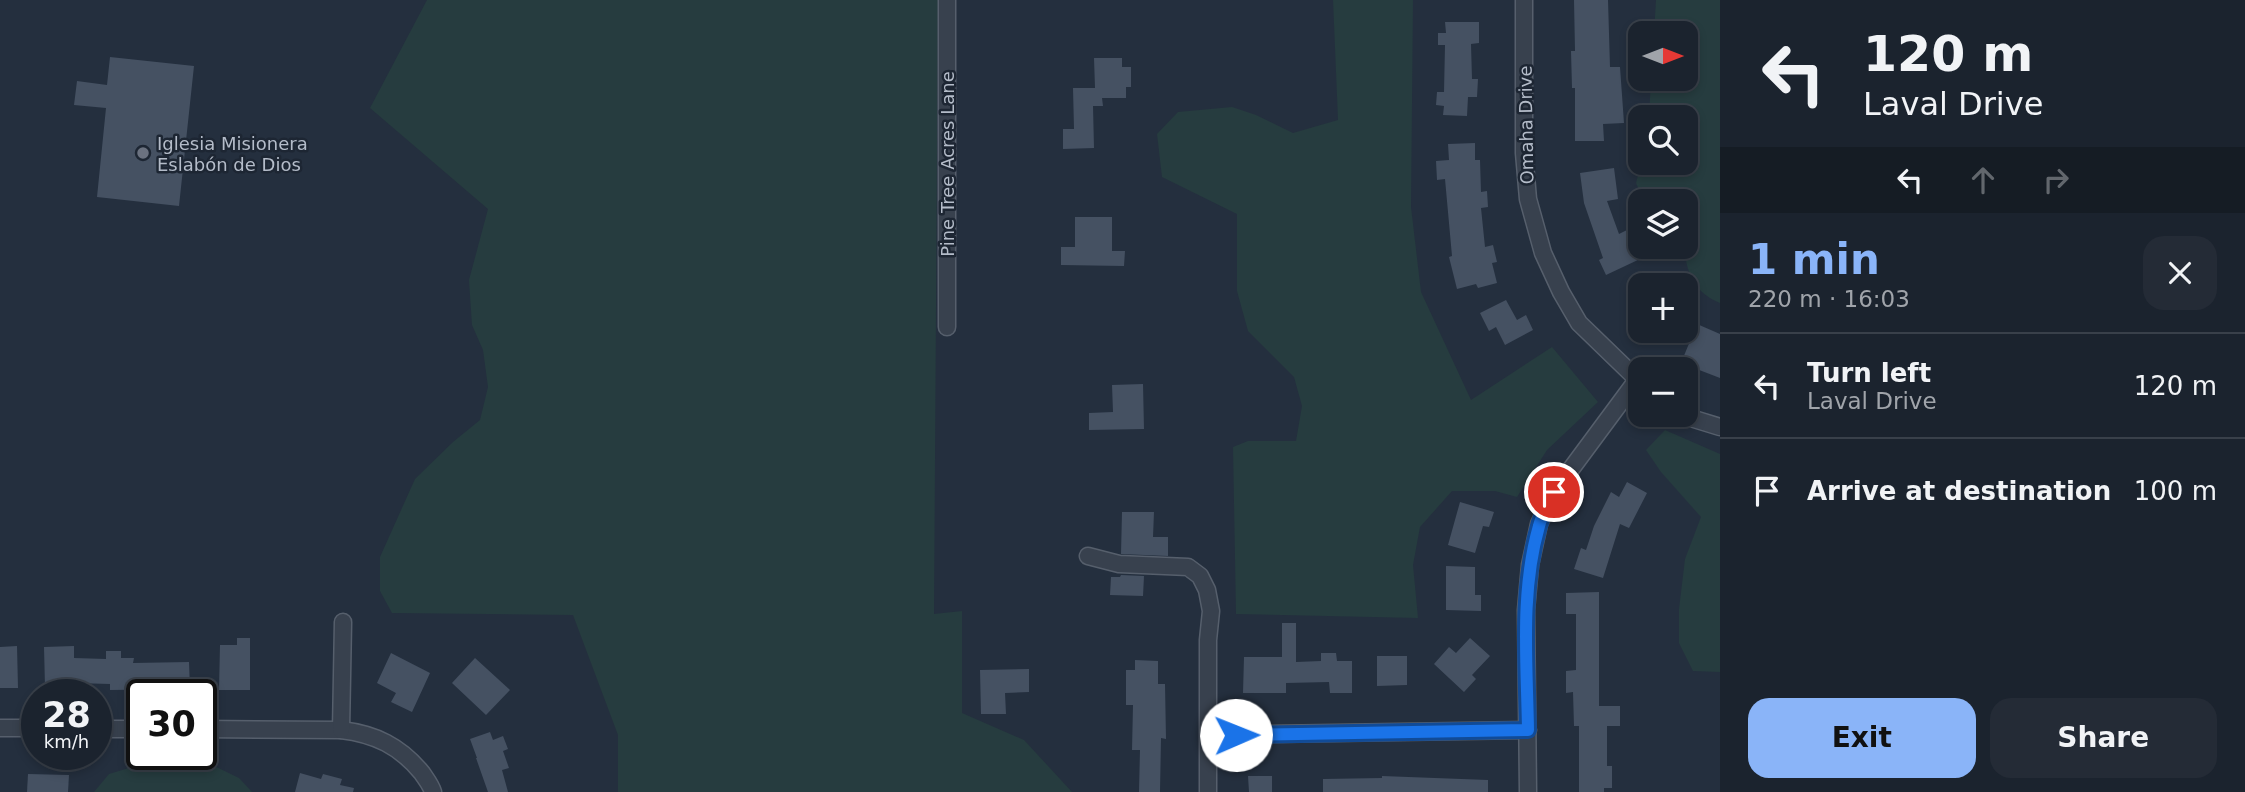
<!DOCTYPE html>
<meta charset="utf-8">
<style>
body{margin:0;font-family:"DejaVu Sans",sans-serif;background:#242b36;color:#f1f3f6;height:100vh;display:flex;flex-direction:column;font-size:26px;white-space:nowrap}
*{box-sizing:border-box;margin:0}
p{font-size:23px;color:#a0a4aa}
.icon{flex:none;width:38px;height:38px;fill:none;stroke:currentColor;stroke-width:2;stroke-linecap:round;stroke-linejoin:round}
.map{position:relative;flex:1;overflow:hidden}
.details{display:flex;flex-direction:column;background:#1b232e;width:525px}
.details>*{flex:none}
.banner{background:#1b232e;color:#f1f3f6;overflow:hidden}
.needle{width:46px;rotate:90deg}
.controls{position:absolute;left:1628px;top:21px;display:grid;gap:14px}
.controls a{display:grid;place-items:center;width:70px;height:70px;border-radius:14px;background:#1b232e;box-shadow:0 4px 10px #0003,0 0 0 2px #39404a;font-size:35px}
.speed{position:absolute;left:21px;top:679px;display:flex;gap:14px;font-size:35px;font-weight:700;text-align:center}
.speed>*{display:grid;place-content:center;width:91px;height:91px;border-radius:50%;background:#1b232e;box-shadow:0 4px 10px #0003,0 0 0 2px #39404a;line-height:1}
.speed small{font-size:18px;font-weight:400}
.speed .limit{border:4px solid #111;border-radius:10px;background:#fff;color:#111}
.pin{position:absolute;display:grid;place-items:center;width:60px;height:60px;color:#fff;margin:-30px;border:4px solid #fff;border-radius:50%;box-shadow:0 2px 7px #0007}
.me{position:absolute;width:77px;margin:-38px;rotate:89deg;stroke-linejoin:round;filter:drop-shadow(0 0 5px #0008)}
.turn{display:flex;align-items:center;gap:24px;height:147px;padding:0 28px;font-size:32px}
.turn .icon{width:91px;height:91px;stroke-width:2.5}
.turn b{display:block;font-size:49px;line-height:60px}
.lanes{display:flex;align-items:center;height:66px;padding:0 28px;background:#0003;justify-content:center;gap:35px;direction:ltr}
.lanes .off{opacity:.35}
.round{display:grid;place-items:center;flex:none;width:74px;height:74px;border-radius:21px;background:#242b36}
.head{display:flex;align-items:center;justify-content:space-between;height:119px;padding:0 28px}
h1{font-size:42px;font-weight:700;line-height:52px;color:#8ab4f8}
.button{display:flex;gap:14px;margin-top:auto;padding:14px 28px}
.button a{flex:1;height:80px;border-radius:21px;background:#8ab4f8;color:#111;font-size:28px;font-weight:700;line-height:80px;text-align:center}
.button a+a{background:#242b36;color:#f1f3f6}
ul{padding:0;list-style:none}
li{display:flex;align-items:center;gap:21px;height:105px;padding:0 28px;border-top:2px solid #39404a}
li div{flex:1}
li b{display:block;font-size:26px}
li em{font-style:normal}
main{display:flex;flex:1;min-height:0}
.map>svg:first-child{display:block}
</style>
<main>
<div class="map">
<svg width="1720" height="792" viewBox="0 0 1720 792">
<rect width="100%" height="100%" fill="#242f3e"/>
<g fill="#263c3f">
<path d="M427 0H938L934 614 962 611V713L1024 740 1072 792H618V735L573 615 392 613 380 591V557L415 479 453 442 480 420 488 387 483 350 472 325 469 280 488 209 370 108Z"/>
<path d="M1333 0H1413L1411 207 1421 292 1471 400 1552 347 1598 402 1547 450 1517 497 1495 491H1452L1420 527 1413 565 1418 618 1236 614 1233 447 1248 441H1296L1302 406 1294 377 1248 331 1237 291V214L1162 177 1157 134 1178 112 1232 107 1256 115 1293 133 1338 120Z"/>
<path d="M1656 0H1720V303C1676 285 1685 241 1685 201H1644L1636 183 1641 163H1685V117H1649L1651 79H1685V33H1654Z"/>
<path d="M1665 430 1720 454V672L1693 671 1679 643V609L1685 559 1701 517 1661 472 1646 450Z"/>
<path d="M155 760H202L239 778 252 792H94L109 774Z"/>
</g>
<g fill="#455162">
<path d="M1574 0H1608L1610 67H1620L1624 123 1603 124 1604 141H1575V88H1572L1571 51H1575Z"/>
<path d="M1445 22H1479V43L1471 44 1472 79H1478L1477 97H1468L1467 116 1443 115 1444 106 1436 105 1437 92H1444L1445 45H1438V33H1446Z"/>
<path d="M110 57 194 66 179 206 97 197 106 108 74 105 77 81 107 85Z"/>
<path d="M1094 58H1122V67H1131V87H1126V98H1102L1103 106H1093L1094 148 1063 149V129H1074L1073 88H1095Z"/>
<path d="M1475 143V160H1480L1481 192 1487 191 1488 207 1481 208 1485 247 1493 245 1497 262 1492 263 1497 283 1478 288 1476 284 1457 289 1449 257 1452 256 1445 179 1437 180 1436 161 1449 160 1448 144Z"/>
<path d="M1614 168 1618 199 1607 201 1619 234 1627 230 1640 259 1606 275 1599 260 1603 258 1584 203 1580 173Z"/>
<path d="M1075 217H1112V251H1125L1124 266 1061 265V247H1075Z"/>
<path d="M1506 300 1517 320 1526 315 1533 330 1505 345 1496 327 1489 331 1480 313Z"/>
<path d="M1697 324 1720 334V378L1681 363Z"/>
<path d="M1143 384 1144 429 1089 430V413L1113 412 1112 385Z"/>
<path d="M1627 482 1647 493 1629 528 1620 524 1603 578 1574 569 1581 548 1586 550 1594 526 1611 492 1619 497Z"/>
<path d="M1460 502 1494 512 1489 527 1483 526 1475 553 1448 545Z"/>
<path d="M1122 512H1154L1153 537H1168V556L1121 554Z"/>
<path d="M1446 566 1475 567V595H1481V611L1446 610Z"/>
<path d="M1121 575 1144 576 1143 596 1110 595 1111 577H1120Z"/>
<path d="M1599 592V706H1620V726H1607V766H1612V788H1604V792H1579V726H1574L1573 692 1566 693V671L1576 670V614H1566V593Z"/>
<path d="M1282 623H1296V662L1321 661V653H1336L1337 661H1352V693H1330L1329 682 1286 683V693H1243L1244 657H1282Z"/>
<path d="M237 638H250V690H219L220 645H237Z"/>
<path d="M1470 638 1490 656 1472 675 1476 679 1464 692 1434 664 1449 647 1456 653Z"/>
<path d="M17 646 18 688H0V647Z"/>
<path d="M74 646V658L106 659V651H121V658H134L133 663 189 662 190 689 110 690V684L75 683V686L45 687 44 647Z"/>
<path d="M391 653 430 673 412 712 391 702 396 693 377 683Z"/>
<path d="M1377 656H1407V685L1377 686Z"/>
<path d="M475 658 510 690 486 715 452 683Z"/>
<path d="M1135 660 1158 661V684H1165L1166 739 1161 738 1160 792H1139L1140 750H1132L1133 705H1126V670H1135Z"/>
<path d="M1029 669V692L1005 693 1006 714H981L980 670Z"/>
<path d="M490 732 493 740 503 736 508 749 503 751 509 768 502 770 508 792H488L476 758H477L470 739Z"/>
<path d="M300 773 321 779 323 774 342 779 340 785 354 788 353 792H295Z"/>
<path d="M28 774 69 775 68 792H27Z"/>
<path d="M1248 776H1272V792H1249Z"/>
<path d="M1382 776 1488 780V792H1323V779L1382 778Z"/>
</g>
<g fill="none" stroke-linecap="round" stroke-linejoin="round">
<defs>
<g id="minor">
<path d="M947 0V327"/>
<path d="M1524 0V153L1528 199 1543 253 1561 292 1579 323 1640 382"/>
<path d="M1685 414 1694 419 1720 427"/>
<path d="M1088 556 1119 564 1188 567 1200 576 1207 590 1211 611 1208 640V792"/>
<path d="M0 728H37"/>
<path d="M96 729H142"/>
<path d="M201 729 341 730C375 734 400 746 422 773 426 779 431 785 433 792"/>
<path d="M341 730 343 622"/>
<path d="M1209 735 1528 730"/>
<path d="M1528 792 1526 610 1530 565 1539 524 1554 492 1637 380"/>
</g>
</defs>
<use href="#minor" stroke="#565f6c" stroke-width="19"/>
<use href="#minor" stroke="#38414e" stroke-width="16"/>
</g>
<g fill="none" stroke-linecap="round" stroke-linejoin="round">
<defs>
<path id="route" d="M1236 735 1528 730C1527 662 1520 592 1539 526 1542 514 1549 503 1554 492"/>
</defs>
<use href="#route" stroke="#114b97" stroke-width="18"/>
<use href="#route" stroke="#1a73e8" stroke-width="12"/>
</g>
<circle fill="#6b7280" stroke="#1d2633" stroke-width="2.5" cx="143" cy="153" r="7"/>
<g text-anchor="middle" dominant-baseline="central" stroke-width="5" stroke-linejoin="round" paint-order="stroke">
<g font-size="18" fill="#b4bcc9" stroke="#1d2633">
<text transform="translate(1526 125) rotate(-91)">Omaha Drive</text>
<text transform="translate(947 164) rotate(-90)">Pine Tree Acres Lane</text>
</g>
<g font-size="18" fill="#b4bcc9" stroke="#1d2633" text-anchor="start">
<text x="157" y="143">Iglesia Misionera<tspan x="157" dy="21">Eslabón de Dios</tspan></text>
</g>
</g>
</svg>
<div class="controls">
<a><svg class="needle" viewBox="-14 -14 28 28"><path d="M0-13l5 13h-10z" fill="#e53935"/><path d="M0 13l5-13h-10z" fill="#a0a4aa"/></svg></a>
<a><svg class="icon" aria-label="search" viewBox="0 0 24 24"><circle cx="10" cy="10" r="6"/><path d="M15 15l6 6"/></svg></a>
<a><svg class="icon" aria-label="layers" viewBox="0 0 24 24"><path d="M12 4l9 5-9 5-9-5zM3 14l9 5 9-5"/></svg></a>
<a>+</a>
<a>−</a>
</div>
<div class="speed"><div>28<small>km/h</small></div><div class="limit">30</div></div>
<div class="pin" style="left:1554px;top:492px;background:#d93025"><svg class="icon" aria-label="arrive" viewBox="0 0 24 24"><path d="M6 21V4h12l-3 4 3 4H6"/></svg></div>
<svg class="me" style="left:1236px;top:735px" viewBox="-20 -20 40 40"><circle r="19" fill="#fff"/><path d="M0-13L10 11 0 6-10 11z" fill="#1a73e8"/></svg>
</div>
<section class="details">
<div class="banner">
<div class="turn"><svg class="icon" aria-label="left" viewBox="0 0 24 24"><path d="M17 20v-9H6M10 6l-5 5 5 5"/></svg><div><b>120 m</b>Laval Drive</div></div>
<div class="lanes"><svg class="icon" aria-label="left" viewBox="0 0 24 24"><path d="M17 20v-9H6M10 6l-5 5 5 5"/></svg><svg class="icon off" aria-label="ahead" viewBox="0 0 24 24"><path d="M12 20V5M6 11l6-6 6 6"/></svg><svg class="icon off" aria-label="right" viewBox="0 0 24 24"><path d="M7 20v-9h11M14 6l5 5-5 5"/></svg></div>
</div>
<div class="head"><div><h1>1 min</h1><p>220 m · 16:03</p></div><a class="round"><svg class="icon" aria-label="close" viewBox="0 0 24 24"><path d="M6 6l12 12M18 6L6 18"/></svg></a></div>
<ul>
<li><svg class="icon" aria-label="left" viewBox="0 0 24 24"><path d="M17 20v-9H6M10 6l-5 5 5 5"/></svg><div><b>Turn left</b><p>Laval Drive</p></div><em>120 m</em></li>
<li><svg class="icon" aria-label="arrive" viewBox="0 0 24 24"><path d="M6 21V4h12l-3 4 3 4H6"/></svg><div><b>Arrive at destination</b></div><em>100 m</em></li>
</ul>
<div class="button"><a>Exit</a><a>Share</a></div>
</section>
</main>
